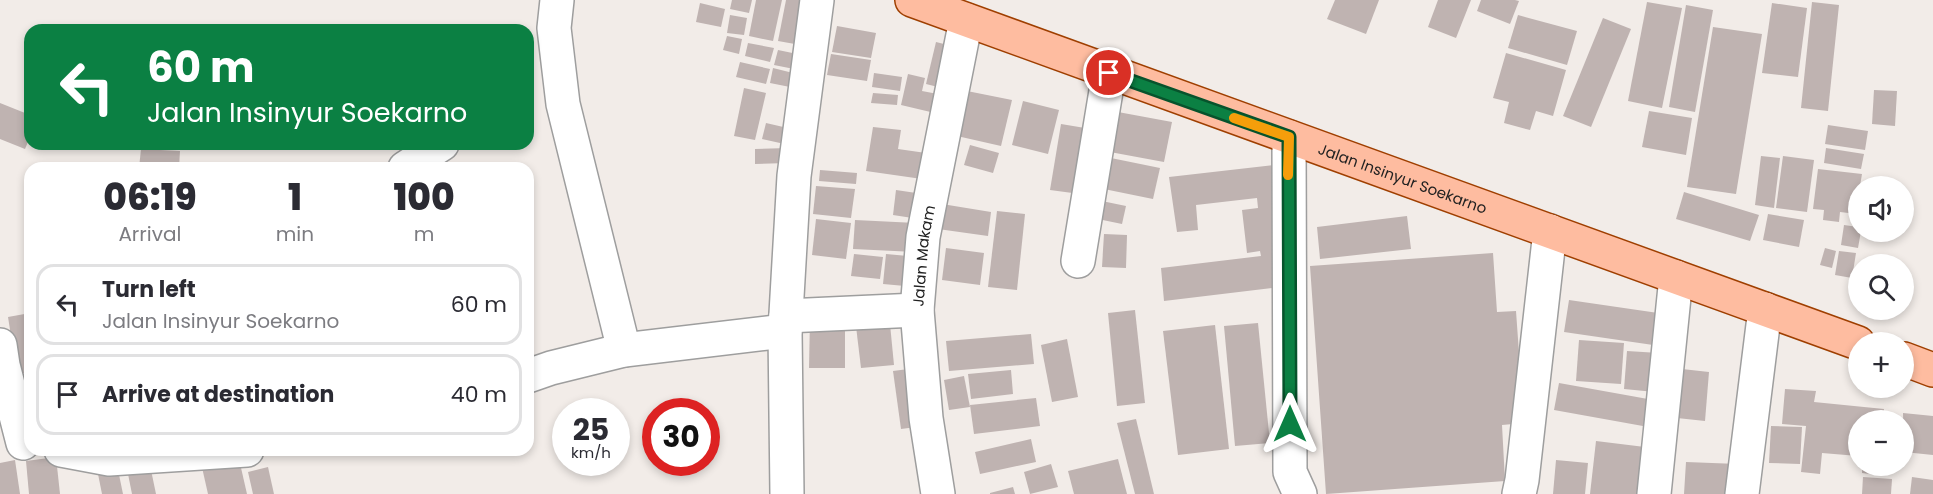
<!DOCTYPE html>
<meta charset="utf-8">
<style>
body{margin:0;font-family:Poppins,sans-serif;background:#f2f2f3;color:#2b2b33;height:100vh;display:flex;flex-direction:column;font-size:22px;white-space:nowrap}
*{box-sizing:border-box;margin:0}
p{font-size:20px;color:#7c7c81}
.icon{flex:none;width:33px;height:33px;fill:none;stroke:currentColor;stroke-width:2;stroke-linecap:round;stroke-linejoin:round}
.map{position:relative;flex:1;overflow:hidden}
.side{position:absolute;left:24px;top:162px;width:510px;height:294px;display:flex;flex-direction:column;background:#fff;border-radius:18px;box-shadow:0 3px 9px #0003}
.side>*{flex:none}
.top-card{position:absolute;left:24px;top:24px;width:510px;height:126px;border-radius:18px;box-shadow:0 3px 9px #0003;background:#0b8043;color:#fff;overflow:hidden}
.buttons{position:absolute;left:1848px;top:176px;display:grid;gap:12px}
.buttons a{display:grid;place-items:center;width:66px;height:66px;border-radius:50%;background:#fff;box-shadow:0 3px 9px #0003;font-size:30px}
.speed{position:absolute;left:552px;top:398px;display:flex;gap:12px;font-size:30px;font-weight:700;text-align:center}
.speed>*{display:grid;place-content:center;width:78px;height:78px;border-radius:50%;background:#fff;box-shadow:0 3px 9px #0003;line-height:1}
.speed small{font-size:15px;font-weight:400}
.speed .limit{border:9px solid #d22;background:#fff;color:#111}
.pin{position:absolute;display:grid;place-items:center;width:51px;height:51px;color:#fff;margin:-26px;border:3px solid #fff;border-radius:50%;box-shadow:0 2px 6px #0007}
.me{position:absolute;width:66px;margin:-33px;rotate:0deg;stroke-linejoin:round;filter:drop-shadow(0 0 4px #0008)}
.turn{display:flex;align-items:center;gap:21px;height:126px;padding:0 24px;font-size:27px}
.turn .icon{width:78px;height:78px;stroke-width:2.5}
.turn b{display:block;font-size:42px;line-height:51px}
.eta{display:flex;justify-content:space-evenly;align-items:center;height:102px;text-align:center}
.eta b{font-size:36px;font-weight:800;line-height:42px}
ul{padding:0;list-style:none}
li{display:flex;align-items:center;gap:18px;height:81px;margin:0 12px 9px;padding:0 12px;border:3px solid #e1e1e2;border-radius:18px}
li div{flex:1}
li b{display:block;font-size:22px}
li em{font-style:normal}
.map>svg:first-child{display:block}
</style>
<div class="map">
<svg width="1933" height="494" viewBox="0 0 1933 494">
<rect width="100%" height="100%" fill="#f2ece8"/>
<g fill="#bfb3b1">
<path d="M732 0H752L749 13 730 9Z"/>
<path d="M756 0H782L773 41 749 36Z"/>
<path d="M786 0H815L806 46 778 41Z"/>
<path d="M1335 0H1379L1366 34 1327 19Z"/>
<path d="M1438 0H1471L1456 38 1428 27Z"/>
<path d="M1481 0H1515L1519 1 1510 24 1477 11Z"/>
<path d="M1647 2 1682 8 1662 108 1628 101Z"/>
<path d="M1812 2 1839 5 1828 111 1801 108Z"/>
<path d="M700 3 725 9 721 27 696 22Z"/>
<path d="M1772 3 1807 8 1798 77 1762 73Z"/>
<path d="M1686 5 1713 10 1695 112 1669 107Z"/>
<path d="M730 15 747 18 744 35 727 33Z"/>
<path d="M1518 15 1577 31 1567 65 1508 48Z"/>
<path d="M1603 18 1631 29 1591 127 1563 116Z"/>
<path d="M837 26 876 33 871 58 832 52Z"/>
<path d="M1713 27 1762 34 1736 194 1687 187Z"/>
<path d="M727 36 742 39 739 54 723 50Z"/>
<path d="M936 42 952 46 942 88 926 84Z"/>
<path d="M748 43 774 48 770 62 745 56Z"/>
<path d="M778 50 802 55 799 70 774 65Z"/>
<path d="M1506 53 1566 70 1553 116 1536 111 1530 130 1504 123 1509 102 1493 98Z"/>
<path d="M831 54 871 60 867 81 827 75Z"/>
<path d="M740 62 770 69 766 84 736 77Z"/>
<path d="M773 68 793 73 790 87 770 83Z"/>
<path d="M874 73 902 77 900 91 872 87Z"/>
<path d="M908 74 925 78 922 91 943 95 939 114 901 105Z"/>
<path d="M744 88 766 93 755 140 734 136Z"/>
<path d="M1874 90 1897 91 1895 126 1872 124Z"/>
<path d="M967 91 1012 100 1001 146 957 136Z"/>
<path d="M873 93 898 95 897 105 871 103Z"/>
<path d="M1023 101 1059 110 1048 154 1012 145Z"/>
<path d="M0 103 30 115V137L25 149 0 139Z"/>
<path d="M1649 111 1692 118 1686 155 1642 147Z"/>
<path d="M1118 112 1172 122 1164 162 1110 152Z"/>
<path d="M766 123 792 129 789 145 762 139Z"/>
<path d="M1061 124 1091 129 1080 194 1050 190Z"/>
<path d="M1828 125 1868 131 1865 150 1825 144Z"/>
<path d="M873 127 901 130 898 149 926 153 922 179 866 171Z"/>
<path d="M970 145 999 153 993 173 964 165Z"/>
<path d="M788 148V163L755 164V149Z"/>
<path d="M1826 148 1864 154 1861 169 1824 163Z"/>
<path d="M141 149 180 151 179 168H139Z"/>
<path d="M1761 156 1780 158 1774 208 1755 205Z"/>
<path d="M1783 156 1814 160 1807 212 1776 208Z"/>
<path d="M1106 157 1160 168 1153 199 1099 188Z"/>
<path d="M1275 165 1281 287 1164 301 1161 268 1261 256 1260 251 1247 253 1242 210 1258 208 1257 198 1196 205 1198 230 1177 232 1169 177Z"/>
<path d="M1818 169 1862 174 1860 186H1858L1857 214 1840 212 1839 222 1823 220 1824 210 1813 209Z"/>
<path d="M820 170 857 173 856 184 819 181Z"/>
<path d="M816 186 855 189 851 218 813 214Z"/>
<path d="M896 190 923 194 919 219 893 215Z"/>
<path d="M1684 192 1759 215 1750 241 1676 219Z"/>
<path d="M1097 200 1126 206 1122 224 1093 218Z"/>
<path d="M942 204 991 212 988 236 938 229Z"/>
<path d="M997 211 1025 214 1017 290 988 287Z"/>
<path d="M1768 214 1804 220 1799 247 1763 240Z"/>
<path d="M1407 216 1411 249 1320 259 1317 227Z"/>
<path d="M816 219 851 223 846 259 812 255Z"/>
<path d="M855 220 916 223 915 252 853 249Z"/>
<path d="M1844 225 1858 227V231H1861L1858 248 1841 245Z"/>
<path d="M1104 234 1127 235 1126 268 1102 267Z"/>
<path d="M946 248 984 253 980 285 942 280Z"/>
<path d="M1825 248 1836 251 1832 268 1820 265Z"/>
<path d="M1839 251 1856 253 1852 278 1835 275Z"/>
<path d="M1493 253 1497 312 1516 311 1524 423 1502 425 1505 481 1326 494 1310 266Z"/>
<path d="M854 254 883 257 880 279 851 276Z"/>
<path d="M886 254 919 257 916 287 883 284Z"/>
<path d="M1569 300 1665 314 1660 346 1564 332Z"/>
<path d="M1135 310 1145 403 1117 406 1108 313Z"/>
<path d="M30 313V372L17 374 8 317Z"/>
<path d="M889 314 894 365 861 368 855 318Z"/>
<path d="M810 318H845V368H809Z"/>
<path d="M1258 323 1270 443 1235 446 1224 326Z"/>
<path d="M1215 325 1229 449 1178 455 1163 331Z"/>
<path d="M1031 334 1034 364 949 371 946 341Z"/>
<path d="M1067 339 1078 397 1052 402 1041 345Z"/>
<path d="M1579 340 1624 343 1621 384 1576 381Z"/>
<path d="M1627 351 1659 353 1655 392 1624 389Z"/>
<path d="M916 368 924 426 901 429 893 371Z"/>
<path d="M1682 369 1709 372 1705 421 1677 418Z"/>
<path d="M1011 370 1013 394 971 399 968 374Z"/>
<path d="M964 376 970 407 949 410 944 380Z"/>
<path d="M1559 383 1659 401 1654 428 1554 410Z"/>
<path d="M1785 389 1816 391 1814 402 1884 409 1883 420H1858V456L1822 453 1820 474 1801 472 1806 426 1782 424Z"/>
<path d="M1036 398 1040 426 974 434 970 405Z"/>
<path d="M1903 413 1933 416V455L1904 452Z"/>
<path d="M1136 419 1154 494H1135L1117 423Z"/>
<path d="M1771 426 1802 427 1800 464 1769 463Z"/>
<path d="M1031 439 1036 462 980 474 975 452Z"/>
<path d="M1596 441 1653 448 1647 494H1590Z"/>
<path d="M56 457 60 494H29L26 461Z"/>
<path d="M239 459 247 494H208L201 463Z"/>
<path d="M1118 459 1127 494H1074L1068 471Z"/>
<path d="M15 460 20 494H0V463Z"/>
<path d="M1556 460 1588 463 1585 494H1553Z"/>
<path d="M1686 462 1738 464 1727 494H1684Z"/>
<path d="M1051 464 1058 487 1030 494 1024 472Z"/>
<path d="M117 465 123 494H102L97 469Z"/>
<path d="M1862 465H1878L1877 475 1862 473Z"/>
<path d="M268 467 274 494H253L248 472Z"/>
<path d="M151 470 156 494H132L128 474Z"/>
<path d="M1863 477 1892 479 1891 494H1862Z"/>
<path d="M1912 477 1933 480V494H1910Z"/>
<path d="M1013 487 1015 494H990V493Z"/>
</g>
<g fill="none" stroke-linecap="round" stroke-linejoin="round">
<defs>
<g id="minor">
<path d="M557 0 554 28 563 104 624 350"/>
<path d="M1289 137 1290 472 1300 494"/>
<path d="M405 168 442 144"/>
<path d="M1078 261 1109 73"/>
<path d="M786 316 917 310"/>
<path d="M0 345 3 365 23 443"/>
<path d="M528 376 551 368 624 350 785 331"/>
<path d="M61 450 109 459 247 450"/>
<path d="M787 494 785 331 794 176 817 0"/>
<path id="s1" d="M938 494 926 418 917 310 923 237 966 20"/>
<path d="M1519 494 1522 480 1550 231"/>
<path d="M1654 494 1676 277"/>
<path d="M1742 494 1765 309"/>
</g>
<g id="major">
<path id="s2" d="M912 0 1858 343"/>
<path d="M1904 359 1933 370"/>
</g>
</defs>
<use href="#minor" stroke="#9e9e9e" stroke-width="36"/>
<use href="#major" stroke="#9f3f00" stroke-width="36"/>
<use href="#minor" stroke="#fff" stroke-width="33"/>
<use href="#major" stroke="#febca0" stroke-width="33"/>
</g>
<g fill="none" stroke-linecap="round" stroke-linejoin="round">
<defs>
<path id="route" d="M1109 73 1289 137 1290 424"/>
</defs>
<use href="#route" stroke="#07532c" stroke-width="15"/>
<use href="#route" stroke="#0b8043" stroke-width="10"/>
<path stroke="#f59e0b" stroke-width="10" d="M1234 118 1289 137 1288 175"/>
</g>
<g text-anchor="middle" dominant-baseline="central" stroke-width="4.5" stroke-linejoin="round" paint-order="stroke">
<g font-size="15" fill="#212121" stroke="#fff">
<text stroke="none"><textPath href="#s2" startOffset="522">Jalan Insinyur Soekarno</textPath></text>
<text stroke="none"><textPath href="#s1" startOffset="240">Jalan Makam</textPath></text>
</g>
</g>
</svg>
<div class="buttons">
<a><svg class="icon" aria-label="sound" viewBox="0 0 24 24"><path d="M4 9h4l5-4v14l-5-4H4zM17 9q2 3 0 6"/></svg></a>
<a><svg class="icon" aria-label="search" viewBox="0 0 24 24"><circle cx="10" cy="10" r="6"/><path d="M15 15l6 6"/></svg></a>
<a>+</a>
<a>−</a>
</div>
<div class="speed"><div>25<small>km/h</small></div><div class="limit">30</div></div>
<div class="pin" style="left:1109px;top:73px;background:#d93025"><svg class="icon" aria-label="arrive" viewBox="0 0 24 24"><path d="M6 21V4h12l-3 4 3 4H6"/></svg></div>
<svg class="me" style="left:1290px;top:424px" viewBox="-20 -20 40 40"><path d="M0-17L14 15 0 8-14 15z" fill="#0b8043" stroke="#fff" stroke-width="4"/></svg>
<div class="top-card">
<div class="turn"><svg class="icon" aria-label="left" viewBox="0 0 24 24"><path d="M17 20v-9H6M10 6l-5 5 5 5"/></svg><div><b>60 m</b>Jalan Insinyur Soekarno</div></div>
</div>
<section class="side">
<div class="eta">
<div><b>06:19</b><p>Arrival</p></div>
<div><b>1</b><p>min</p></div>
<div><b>100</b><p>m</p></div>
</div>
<ul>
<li><svg class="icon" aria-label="left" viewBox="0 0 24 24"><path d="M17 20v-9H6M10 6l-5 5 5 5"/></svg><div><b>Turn left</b><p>Jalan Insinyur Soekarno</p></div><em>60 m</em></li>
<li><svg class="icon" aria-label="arrive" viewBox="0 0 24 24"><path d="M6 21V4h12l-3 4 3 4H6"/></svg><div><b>Arrive at destination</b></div><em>40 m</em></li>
</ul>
</section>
</div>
